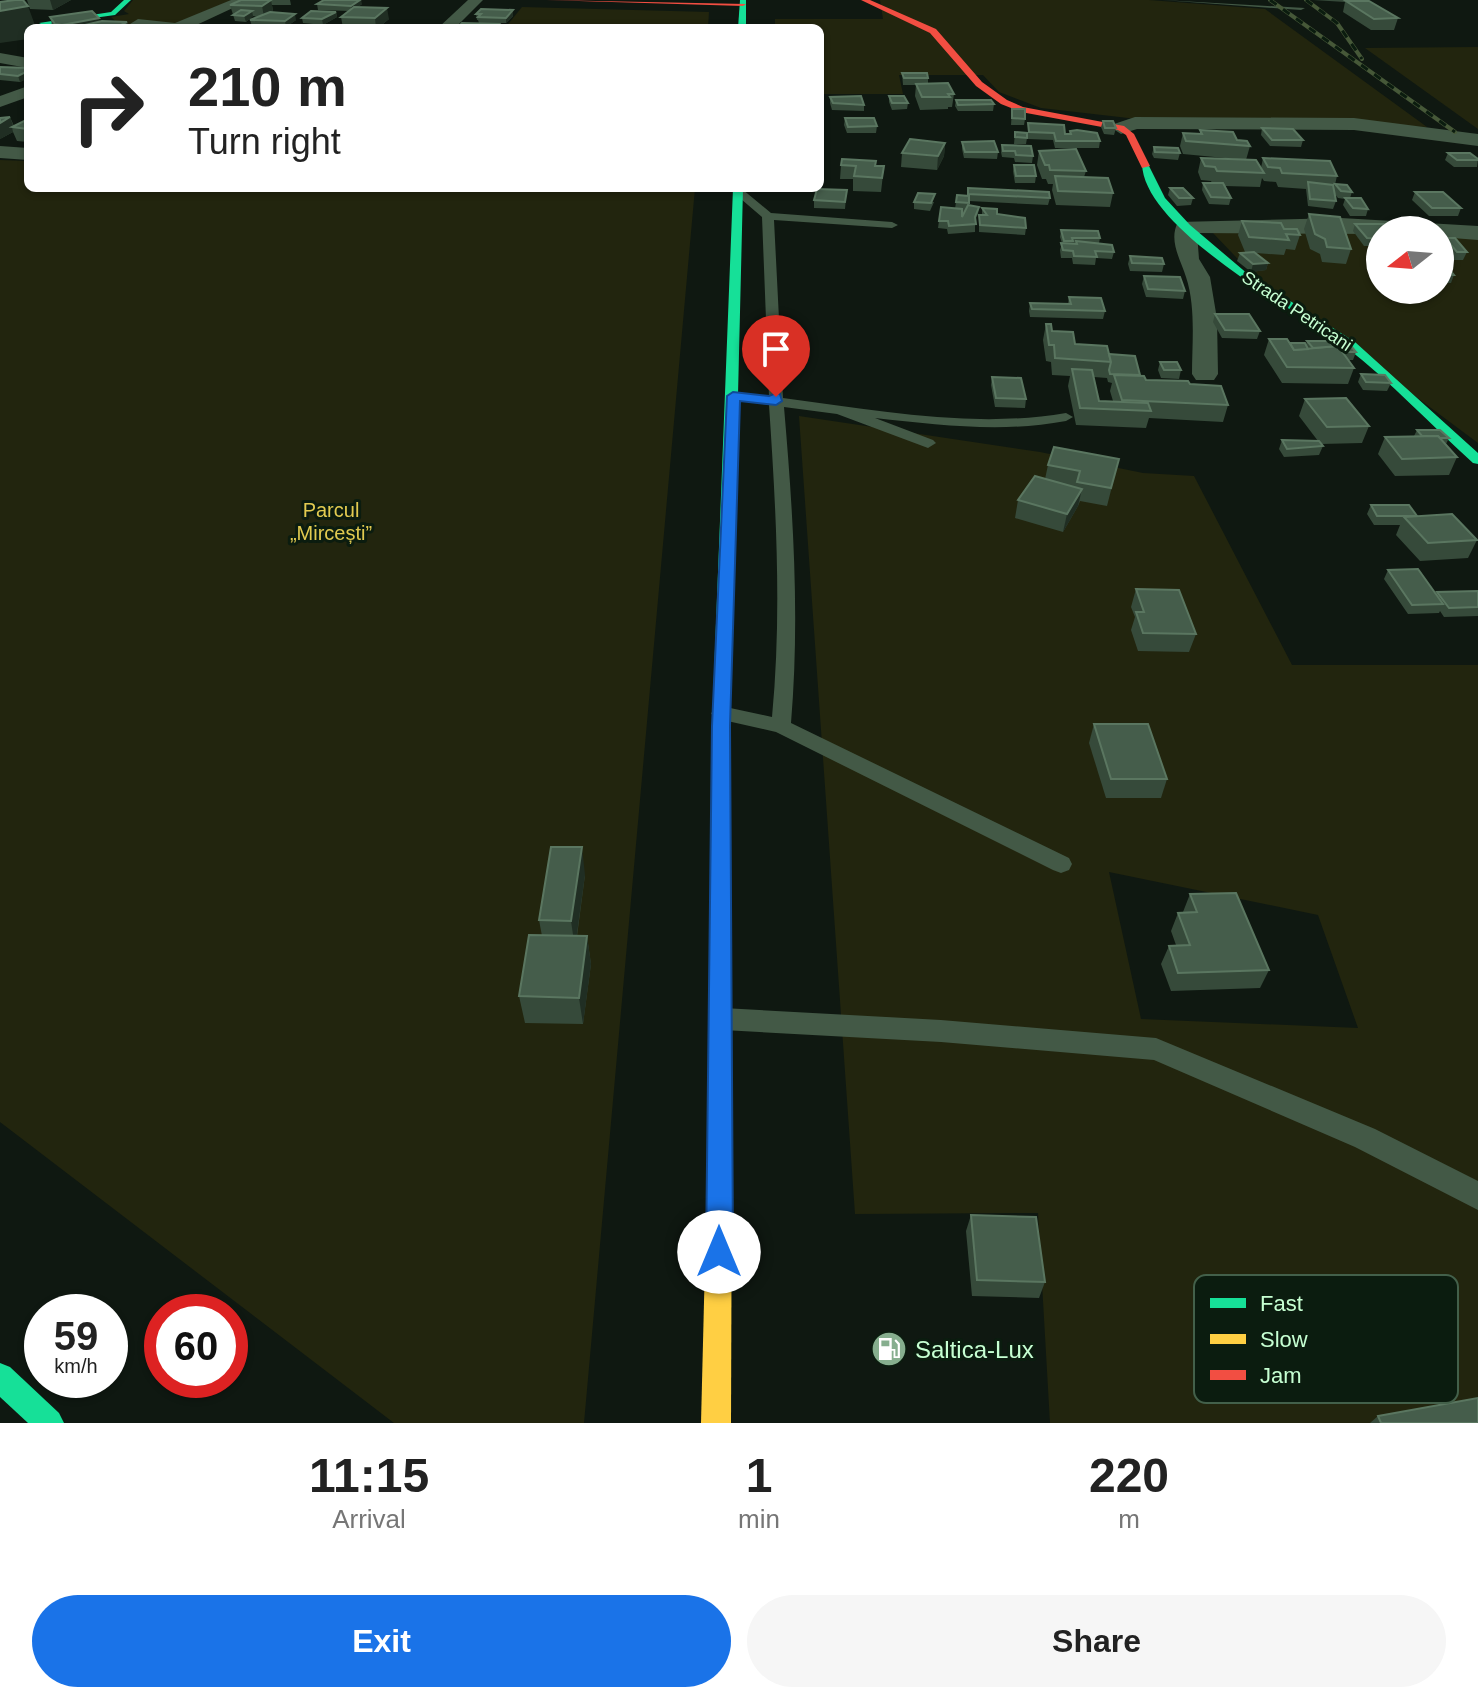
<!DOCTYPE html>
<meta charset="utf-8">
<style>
body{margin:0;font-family:Helvetica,sans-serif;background:#f6f6f6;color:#222;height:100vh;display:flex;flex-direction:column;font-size:30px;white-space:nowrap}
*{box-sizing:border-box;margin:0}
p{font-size:26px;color:#767676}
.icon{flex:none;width:44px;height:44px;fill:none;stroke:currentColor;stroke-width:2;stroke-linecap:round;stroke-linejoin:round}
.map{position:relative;height:1423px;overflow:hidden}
.drawer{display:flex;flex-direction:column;background:#fff;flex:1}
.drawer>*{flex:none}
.top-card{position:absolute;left:24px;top:24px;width:800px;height:168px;border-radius:12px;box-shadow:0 2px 6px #0004;background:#fff;color:#222;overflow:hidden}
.needle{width:52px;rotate:253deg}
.fabs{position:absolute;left:1366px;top:216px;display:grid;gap:16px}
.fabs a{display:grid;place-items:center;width:88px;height:88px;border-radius:50%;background:#fff;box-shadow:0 2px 6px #0004;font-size:40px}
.speed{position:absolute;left:24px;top:1294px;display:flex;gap:16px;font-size:40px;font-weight:700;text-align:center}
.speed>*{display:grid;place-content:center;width:104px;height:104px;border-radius:50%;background:#fff;box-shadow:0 2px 6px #0004;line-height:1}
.speed small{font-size:20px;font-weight:400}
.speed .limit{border:12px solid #d22;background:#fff;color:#111}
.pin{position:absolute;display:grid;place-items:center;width:68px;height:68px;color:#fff;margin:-82px -34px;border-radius:50% 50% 50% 0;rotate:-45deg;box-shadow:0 0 8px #0007}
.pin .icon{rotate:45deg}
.me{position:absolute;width:88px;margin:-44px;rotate:0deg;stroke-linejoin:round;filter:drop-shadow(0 0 6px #0008)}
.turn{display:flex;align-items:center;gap:28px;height:168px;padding:0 32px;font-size:36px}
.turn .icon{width:104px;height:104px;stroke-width:2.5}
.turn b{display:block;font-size:56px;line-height:68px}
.eta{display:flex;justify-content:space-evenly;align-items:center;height:136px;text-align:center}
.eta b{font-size:48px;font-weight:700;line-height:56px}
.button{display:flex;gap:16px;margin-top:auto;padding:16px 32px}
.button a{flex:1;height:92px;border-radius:48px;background:#1a73e8;color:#fff;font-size:32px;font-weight:700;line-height:92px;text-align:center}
.button a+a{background:#f6f6f6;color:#222}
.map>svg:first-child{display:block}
</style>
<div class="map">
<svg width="1478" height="1423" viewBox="0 0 1478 1423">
<rect width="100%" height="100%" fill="#0f1811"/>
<g fill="#22250e" fill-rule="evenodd">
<path d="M133 0H232L172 25 140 21 122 27 111 17 129 14 124 11Z"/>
<path d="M880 0H1149L1265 9 1427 127 1137 119 1041 108 999 92 983 75H899L903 94H820V28H775V19H883Z"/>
<path d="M522 7 709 12 708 28H505Z"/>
<path d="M1478 47V129L1365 48Z"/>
<path d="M0 160 28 161V188H695L584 1423H394L0 1122Z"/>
<path d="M1218 229 1380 232V290H1440V236L1478 238V443L1254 276 1213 233Z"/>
<path d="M799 416 1040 452 1143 473 1194 476 1292 665H1478V1414L1431 1423H1050L1038 1213 855 1214ZM1109 872 1318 915 1358 1028 1141 1019Z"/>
</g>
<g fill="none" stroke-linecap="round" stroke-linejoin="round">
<g fill="#435946" fill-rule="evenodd">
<path d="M1162 0 1305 8 1301 10Z"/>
<path d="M734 189H742L771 213 892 222 898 225 892 228 774 220 783 398C876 410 973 429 1066 413L1073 417 1066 421C1002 433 939 425 875 418L933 440 936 443 928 448 837 414 784 407C793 512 800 617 791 723L1069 858 1072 864 1069 870 1061 873 1053 870 776 732 714 718 711 713 721 706 772 717C782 613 776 509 769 405L733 400 726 396 733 392 769 396 762 217 734 193Z"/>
<path d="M723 1008 941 1020 1156 1038 1375 1129 1478 1181V1210L1355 1147 1154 1060 941 1042 723 1030 714 1027 710 1019 714 1011Z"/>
</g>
<g fill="#435946" fill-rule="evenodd">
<path d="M231 0H250L190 28H136L130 24 138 19 175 23Z"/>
<path d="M468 0H483L455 28H438Z"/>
<path d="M0 53 28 58V68L0 63Z"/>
<path d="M28 86V97L0 107V96Z"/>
<path d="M1135 117 1354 118 1478 134V146L1354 130 1137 129 1121 134 1112 128 1114 124Z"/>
<path d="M0 146 28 148V160L0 158Z"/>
<path d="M1341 218 1478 226V240L1440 237V230H1380V234L1197 233 1199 259 1210 277 1217 319 1218 374 1214 380H1196L1192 374C1192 343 1196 307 1186 277 1181 260 1168 241 1178 222Z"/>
</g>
<g fill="#16e098" fill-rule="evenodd">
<path d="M124 0H131L115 15 43 25 39 23 111 12Z"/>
<path d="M740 0H746V28H738Z"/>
<path d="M1142 164H1148L1165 198 1190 225 1249 275 1355 342 1478 453V464L1473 463C1431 425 1391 382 1346 347 1297 310 1144 230 1142 164Z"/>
<path d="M733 188H743L730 726 732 1141 729 1149 720 1153 711 1149 708 1141 712 726Z"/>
<path d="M0 1363 10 1367 59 1413 64 1423H28L0 1397Z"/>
</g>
<path fill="#ffcf43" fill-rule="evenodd" d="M720 1129 729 1133 732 1141 731 1423H701L708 1141 711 1133Z"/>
<g fill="#f24e42" fill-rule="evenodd">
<path d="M546 0 746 4 743 6Z"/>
<path d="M861 0H870L936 29 982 82 1007 100 1023 107 1124 126 1134 134 1150 166 1142 168 1126 135 1118 130 1021 112 1001 104 976 86 930 33Z"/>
</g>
<defs>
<g id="rail">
<path d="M1270 0 1455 132"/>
<path d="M1306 0 1337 23 1362 59"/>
</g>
</defs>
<use href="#rail" stroke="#465838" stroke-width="4"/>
<use href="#rail" stroke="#0b1c0f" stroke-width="3" stroke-dasharray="8" stroke-linecap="butt"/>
</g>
<g fill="#364a3a" fill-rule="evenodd">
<path d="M27 0H71L53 10 30 9Z"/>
<path d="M241 0H290L291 5H272L273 11 271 12 296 20 286 27 252 26 250 20 259 17 253 16 246 22 235 21 230 5Z"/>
<path d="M1313 0H1356L1398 18 1394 30H1371L1343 12 1345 2Z"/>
<path d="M317 4H362L358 7 389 19 378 28H343L341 17 349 11 318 10Z"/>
<path d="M513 10V16L506 23H479L478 20H477L476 14Z"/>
<path d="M336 12 337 17 323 25 303 23 302 18Z"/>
<path d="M50 17 100 22H127L129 28H53Z"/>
<path d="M0 67 28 68V78L20 82 0 80Z"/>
<path d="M902 73 928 78V83L954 94 952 107H948V109L920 110 915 96 916 85H903Z"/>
<path d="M889 96 908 103 907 109 892 110 889 102Z"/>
<path d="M830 97 864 105V111L832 110 830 103Z"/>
<path d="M956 100 994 104 993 111H958L955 106Z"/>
<path d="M1012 109 1025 119 1024 125H1011Z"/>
<path d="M10 117 14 126 28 119V142L17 141 13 132 0 139Z"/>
<path d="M845 118 877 126 876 133H847L844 125Z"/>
<path d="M1103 121 1116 128 1114 135 1104 134 1101 127Z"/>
<path d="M1028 123 1065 134H1069L1070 131 1100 141 1099 148H1055L1053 140 1028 139Z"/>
<path d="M1262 128 1303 140 1301 147 1270 146 1261 135Z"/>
<path d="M1200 130 1237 140 1250 146 1246 160 1183 154 1180 146 1183 133 1200 134Z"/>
<path d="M1015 132 1027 138 1026 144H1014Z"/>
<path d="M962 142 998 152 997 159 964 158 962 149Z"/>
<path d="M945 143 944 156 937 170 901 167 902 153Z"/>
<path d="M1002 145 1033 156 1032 163 1015 162 1014 158 1002 157 1001 152Z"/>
<path d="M1154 147 1180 153 1178 160 1154 158 1152 154Z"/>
<path d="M1039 151 1086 171 1084 177 1113 193 1110 207 1056 205 1052 190 1053 184H1048L1046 179H1042L1037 165Z"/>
<path d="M1448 153 1478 159 1477 167H1454L1445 160Z"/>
<path d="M1201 158 1261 168 1263 158 1337 176 1334 189 1335 184 1352 192 1350 198 1368 209 1366 216H1350L1343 205 1345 199 1338 198 1334 193 1336 201 1333 209 1308 206 1306 189 1278 187 1276 182 1264 181 1262 178 1260 187 1225 186 1231 198 1229 205 1209 204 1202 190 1203 183H1212L1211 181 1201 180 1198 172Z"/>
<path d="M841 165 884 166 881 192 853 191V179H840Z"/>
<path d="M1014 165 1036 176 1035 183H1015L1013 171Z"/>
<path d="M968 188 1050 198 1048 205 969 201 968 206 979 207 978 214 975 220V232L948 234 947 229 938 228 941 207 955 209 957 195 967 196Z"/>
<path d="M1170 188 1193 198 1191 205 1177 206 1168 195Z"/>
<path d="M1415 192 1461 208 1458 216H1429L1412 200Z"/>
<path d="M846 197 845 209 814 208V200Z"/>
<path d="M914 202H934L930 211 914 209Z"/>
<path d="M982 208 1026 228 1025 235 979 232V215H982Z"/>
<path d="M1309 214 1351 249 1346 264 1322 262 1320 254 1310 249 1304 229Z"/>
<path d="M1242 221 1284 229 1300 235 1295 250 1286 249 1284 255 1256 253 1268 263 1266 270 1251 272 1237 261 1240 253 1245 252 1238 235Z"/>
<path d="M1355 224 1380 230V246H1364L1353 231Z"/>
<path d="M1061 230 1100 238 1099 243 1114 252 1112 259 1096 258 1095 265 1073 264 1072 258H1061L1060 250 1062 243 1060 237Z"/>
<path d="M1445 238 1467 252 1463 260H1454L1442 246Z"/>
<path d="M1130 256 1164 264 1162 272 1130 271 1128 264Z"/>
<path d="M1440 260 1454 275 1451 283H1440Z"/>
<path d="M1144 276 1185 291 1183 299 1146 297 1142 284Z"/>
<path d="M1069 297 1105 311 1103 319 1030 317 1029 311 1030 303 1068 304Z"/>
<path d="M1215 314 1260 331 1257 339 1222 338 1213 322Z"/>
<path d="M1046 324 1052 331 1075 344 1109 354 1146 380 1228 405 1223 422 1149 418 1146 428 1076 425 1068 386 1070 376 1052 375 1051 362 1046 361 1043 340ZM1094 377 1107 378 1108 382 1112 383 1110 391 1113 401H1099Z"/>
<path d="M1269 339 1306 345 1307 341 1356 352 1353 360H1348L1354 368 1348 384 1282 383 1264 355Z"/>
<path d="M1160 362 1181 370 1179 379 1161 378 1158 370Z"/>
<path d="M1361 374 1391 383 1387 391 1363 390 1358 382Z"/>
<path d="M992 377 1026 399 1025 408 995 407 991 385Z"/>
<path d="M1305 399 1369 426 1362 443 1321 444 1323 446 1319 455 1284 457 1279 449 1282 440 1318 441 1299 416Z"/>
<path d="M1417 430 1449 438 1446 444 1457 457 1449 475 1395 476 1378 454 1385 437 1414 436Z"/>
<path d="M1119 459 1107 506 1080 501 1078 506 1063 532 1015 518 1018 500 1045 479 1048 465Z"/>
<path d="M1371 505 1417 516 1477 540 1468 558 1420 561 1396 535 1400 525H1374L1367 514Z"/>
<path d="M1388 570 1436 594 1437 592 1478 591V616L1444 617 1440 611 1439 613 1408 614 1384 579Z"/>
<path d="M1136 589 1196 634 1189 652 1138 651 1131 630 1135 617 1131 607Z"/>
<path d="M1094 724 1167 779 1161 798H1106L1089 743Z"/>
<path d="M585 875 577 936H587L591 964 583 1024 525 1023 519 996 542 936 539 920Z"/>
<path d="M1190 894 1269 970 1260 988 1171 991 1161 964 1169 946 1176 945 1171 931 1178 913 1183 912Z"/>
<path d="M971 1215 1045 1282 1039 1298 972 1296 966 1231Z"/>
<path d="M1378 1416 1478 1423H1370Z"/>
</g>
<g fill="#202e23">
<path d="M50 0H71L53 10Z"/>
<path d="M271 0 273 11 264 17 262 6Z"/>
<path d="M360 0H361L362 4 352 11 351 6Z"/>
<path d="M28 6 36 28H28V39L0 43V11Z"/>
<path d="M387 8 389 19 378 28H376L375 18Z"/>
<path d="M513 10V16L506 23V18Z"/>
<path d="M252 11 253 16 246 22 244 16Z"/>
<path d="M336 12 337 17 323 25 322 19Z"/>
<path d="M295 14 296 20 286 27 285 21Z"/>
<path d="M99 18 102 28 85 25 86 28H63L62 25Z"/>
<path d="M127 22 129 28H115Z"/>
<path d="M28 71V78L20 82 18 76Z"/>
<path d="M10 117 14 128 12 127 13 132 0 139V121Z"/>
<path d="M945 143 944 156 937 170 938 156Z"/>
<path d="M1268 263 1266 270 1251 272 1253 264Z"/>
<path d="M1082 489 1078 506 1063 532 1067 514Z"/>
<path d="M582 847 585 875 575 948 571 921Z"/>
<path d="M587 936 591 964 583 1024 579 998Z"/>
</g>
<g fill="#455d4b" stroke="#5a7660" stroke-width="2">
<path d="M15 0H23L28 6 0 11V2Z"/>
<path d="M241 0H271L262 6 230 5Z"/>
<path d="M324 0H360L351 6 317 4Z"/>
<path d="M1346 1H1369L1398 18 1374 19Z"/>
<path d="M354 7 387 8 375 18 341 17Z"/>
<path d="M481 9 513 10 506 18 478 17 481 14H476Z"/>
<path d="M241 10 252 11 244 16 233 15Z"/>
<path d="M92 11 99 18 62 25 55 24 50 17Z"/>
<path d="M311 11 336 12 322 19 302 18Z"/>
<path d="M270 12 295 14 285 21 250 20Z"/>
<path d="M102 21 127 22 115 28H99L85 25Z"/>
<path d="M462 23 499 24 495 28H457Z"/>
<path d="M0 67 28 68V71L18 76 0 74Z"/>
<path d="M902 73H927L928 78H904Z"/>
<path d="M948 83 954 94H948L950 97H922L916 84Z"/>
<path d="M861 96 864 105 833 103 830 97Z"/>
<path d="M889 96H904L908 103H892Z"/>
<path d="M956 100H991L994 104 958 105Z"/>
<path d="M1012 109H1025V119L1012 118Z"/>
<path d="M10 117 0 123V118Z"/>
<path d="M845 118H874L877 126 848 127Z"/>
<path d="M28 119V129L12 127Z"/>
<path d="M1103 121H1113L1116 128H1105Z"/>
<path d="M1028 123 1064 125 1065 134H1071L1070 131 1077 130 1097 133 1100 141H1056L1054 133 1029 132Z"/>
<path d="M1262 128 1293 129 1303 140H1272Z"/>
<path d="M1200 130 1233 132 1237 140 1247 141 1250 146 1186 141 1183 133 1202 134Z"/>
<path d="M1015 132 1027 133V138L1015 137Z"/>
<path d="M910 139 945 143 938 156 902 153Z"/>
<path d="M994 141 998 152H965L962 142Z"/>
<path d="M1002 145 1031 146 1033 156 1016 155 1015 151H1003Z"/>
<path d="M1154 147 1178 148 1180 153 1155 152Z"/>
<path d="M1076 149 1086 171 1050 170 1049 165H1045L1039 151Z"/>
<path d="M1448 153H1470L1478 159V160H1457Z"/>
<path d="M1201 158 1256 160 1264 173 1217 171 1215 167 1205 166Z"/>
<path d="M1263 158 1330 161 1337 176 1282 173 1280 168 1268 167Z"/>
<path d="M842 159 876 161 875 166H884L882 178 854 176 856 166 841 165Z"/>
<path d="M1014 165H1034L1036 176H1016Z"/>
<path d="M1055 176 1108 178 1113 193 1058 191Z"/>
<path d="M1308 182 1333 185 1336 201 1310 199Z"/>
<path d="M1203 183H1223L1231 198 1211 197Z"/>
<path d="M1335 184 1347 185 1352 192 1341 191Z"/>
<path d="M968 188 1049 192 1050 198 968 194Z"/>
<path d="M1170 188H1183L1193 198H1179Z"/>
<path d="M817 189 847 190 845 202 814 200Z"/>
<path d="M1415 192H1443L1461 208H1432Z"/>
<path d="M918 193 935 194 931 203 914 202Z"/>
<path d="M957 195 969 196V203L956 202Z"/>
<path d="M1345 198H1361L1368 209 1353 208Z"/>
<path d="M968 205 979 207 975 217 976 224 949 226 948 221H939L941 207 962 209V217Z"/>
<path d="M982 208 997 209V214L1025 218 1026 228 980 225 979 215H987Z"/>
<path d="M1309 214 1340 217 1351 249 1327 247 1325 239 1315 234Z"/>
<path d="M1242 221 1281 223 1284 229H1297L1300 235 1286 234 1289 240 1249 237Z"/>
<path d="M1355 224H1387L1392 230H1380V239L1367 238Z"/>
<path d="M1061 230 1098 231 1100 238H1072L1073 241H1064Z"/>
<path d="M1445 238H1455L1467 252H1457Z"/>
<path d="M1076 241 1112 245 1114 252 1095 251 1097 257 1074 256 1073 251 1063 250 1061 243 1077 244Z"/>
<path d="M1254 252 1268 263 1253 264 1240 253Z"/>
<path d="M1130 256 1162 258 1164 264 1132 263Z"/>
<path d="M1440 260 1443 261 1454 275H1440Z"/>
<path d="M1144 276 1180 277 1185 291 1148 289Z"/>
<path d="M1069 297 1101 298 1105 311 1032 309 1030 303 1071 304Z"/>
<path d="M1215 314H1249L1260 331 1225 330Z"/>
<path d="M1046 324H1051L1052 331 1073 332 1075 344 1107 346 1111 362 1055 358 1054 345H1049Z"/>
<path d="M1269 339H1287L1294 350 1338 346 1354 368 1287 367Z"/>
<path d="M1307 341H1347L1356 352H1343L1338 346 1313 348Z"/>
<path d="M1290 343H1305L1308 349 1294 350Z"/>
<path d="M1109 354 1135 356 1140 375 1110 374 1109 370 1111 362Z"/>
<path d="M1160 362H1177L1181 370H1164Z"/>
<path d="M1072 369 1092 370 1099 401 1148 403 1151 411 1080 408Z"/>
<path d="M1361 374 1385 375 1391 383 1366 382Z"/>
<path d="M1114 375 1144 376 1146 380 1188 381 1190 384 1221 386 1228 405 1122 400Z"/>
<path d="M992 377 1021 378 1026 399 996 398Z"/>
<path d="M1346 398 1369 426 1327 427 1305 399Z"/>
<path d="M1417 430H1440L1449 438H1440L1438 436H1422Z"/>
<path d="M1438 436 1457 457 1402 459 1385 437Z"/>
<path d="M1282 440 1319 441 1323 446 1287 449Z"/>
<path d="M1054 447 1119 459 1111 488 1077 482 1080 471 1048 465Z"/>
<path d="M1035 476 1082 489 1067 514 1018 500Z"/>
<path d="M1371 505H1409L1417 516H1377Z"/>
<path d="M1452 514 1477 540 1428 543 1404 517Z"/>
<path d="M1418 569 1443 604 1412 605 1388 570Z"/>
<path d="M1136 589 1179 590 1196 634 1143 633 1136 612H1144Z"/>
<path d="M1478 591V607L1449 608 1437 592Z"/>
<path d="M1094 724H1148L1167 779H1111Z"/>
<path d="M551 847H582L571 921 539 920Z"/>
<path d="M1236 893 1269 970 1178 973 1169 946 1190 945 1178 913 1197 912 1190 894Z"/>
<path d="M529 935 587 936 579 998 519 996Z"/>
<path d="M971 1215 1036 1217 1045 1282 977 1280Z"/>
<path d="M1478 1398V1423H1381L1378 1416Z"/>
</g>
<path fill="#1a73e8" stroke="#114b97" stroke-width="2" d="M733 392 769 396 776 393 780 394 782 401 776 405 740 401 730 726 733 1252 729 1262 719 1266 710 1262 706 1252 712 726 727 396Z"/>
<defs>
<symbol id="fuel-disc" viewBox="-11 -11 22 22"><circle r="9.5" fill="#86ae8e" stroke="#0b1c0f"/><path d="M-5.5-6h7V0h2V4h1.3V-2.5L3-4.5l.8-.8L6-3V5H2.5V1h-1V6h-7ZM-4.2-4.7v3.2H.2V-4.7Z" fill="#fff"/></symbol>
</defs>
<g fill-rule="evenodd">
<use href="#fuel-disc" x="869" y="1329" width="40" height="40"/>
</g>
<g text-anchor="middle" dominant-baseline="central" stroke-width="6" stroke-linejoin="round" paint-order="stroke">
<g font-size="18" fill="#c6ffd2" stroke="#0b1c0f">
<text transform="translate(1297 311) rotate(34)">Strada Petricani</text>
</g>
<g font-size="20" fill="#e1ca50" stroke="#0b1c0f">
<text x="331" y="510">Parcul<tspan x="331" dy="23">„Mircești”</tspan></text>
</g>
<g font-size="24" fill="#c6ffd2" stroke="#0b1c0f" text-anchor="start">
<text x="915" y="1349">Saltica-Lux</text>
</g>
</g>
<rect x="1194" y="1275" width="264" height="128" rx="12" fill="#0b1c0f" stroke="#43604a" stroke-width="2"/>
<rect x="1210" y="1298" width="36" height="10" fill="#16e098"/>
<rect x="1210" y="1334" width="36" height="10" fill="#ffcf43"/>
<rect x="1210" y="1370" width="36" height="10" fill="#f24e42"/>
<g font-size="22" fill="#c6ffd2">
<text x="1260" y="1311">Fast</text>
<text x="1260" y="1347">Slow</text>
<text x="1260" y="1383">Jam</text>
</g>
</svg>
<div class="fabs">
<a><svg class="needle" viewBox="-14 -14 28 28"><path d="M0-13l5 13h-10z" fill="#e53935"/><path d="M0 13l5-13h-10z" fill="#767676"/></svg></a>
</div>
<div class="speed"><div>59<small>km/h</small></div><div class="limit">60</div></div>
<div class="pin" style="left:776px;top:397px;background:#d93025"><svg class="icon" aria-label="arrive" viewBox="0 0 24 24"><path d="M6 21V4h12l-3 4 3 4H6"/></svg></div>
<svg class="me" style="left:719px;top:1252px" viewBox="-20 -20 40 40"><circle r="19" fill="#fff"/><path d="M0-13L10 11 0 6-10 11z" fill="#1a73e8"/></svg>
<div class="top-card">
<div class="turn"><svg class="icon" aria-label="right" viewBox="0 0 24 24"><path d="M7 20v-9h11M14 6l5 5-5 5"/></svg><div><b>210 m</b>Turn right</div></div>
</div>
</div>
<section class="drawer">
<div class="eta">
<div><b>11:15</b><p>Arrival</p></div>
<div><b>1</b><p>min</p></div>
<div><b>220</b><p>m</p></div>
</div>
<div class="button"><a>Exit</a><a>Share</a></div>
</section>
